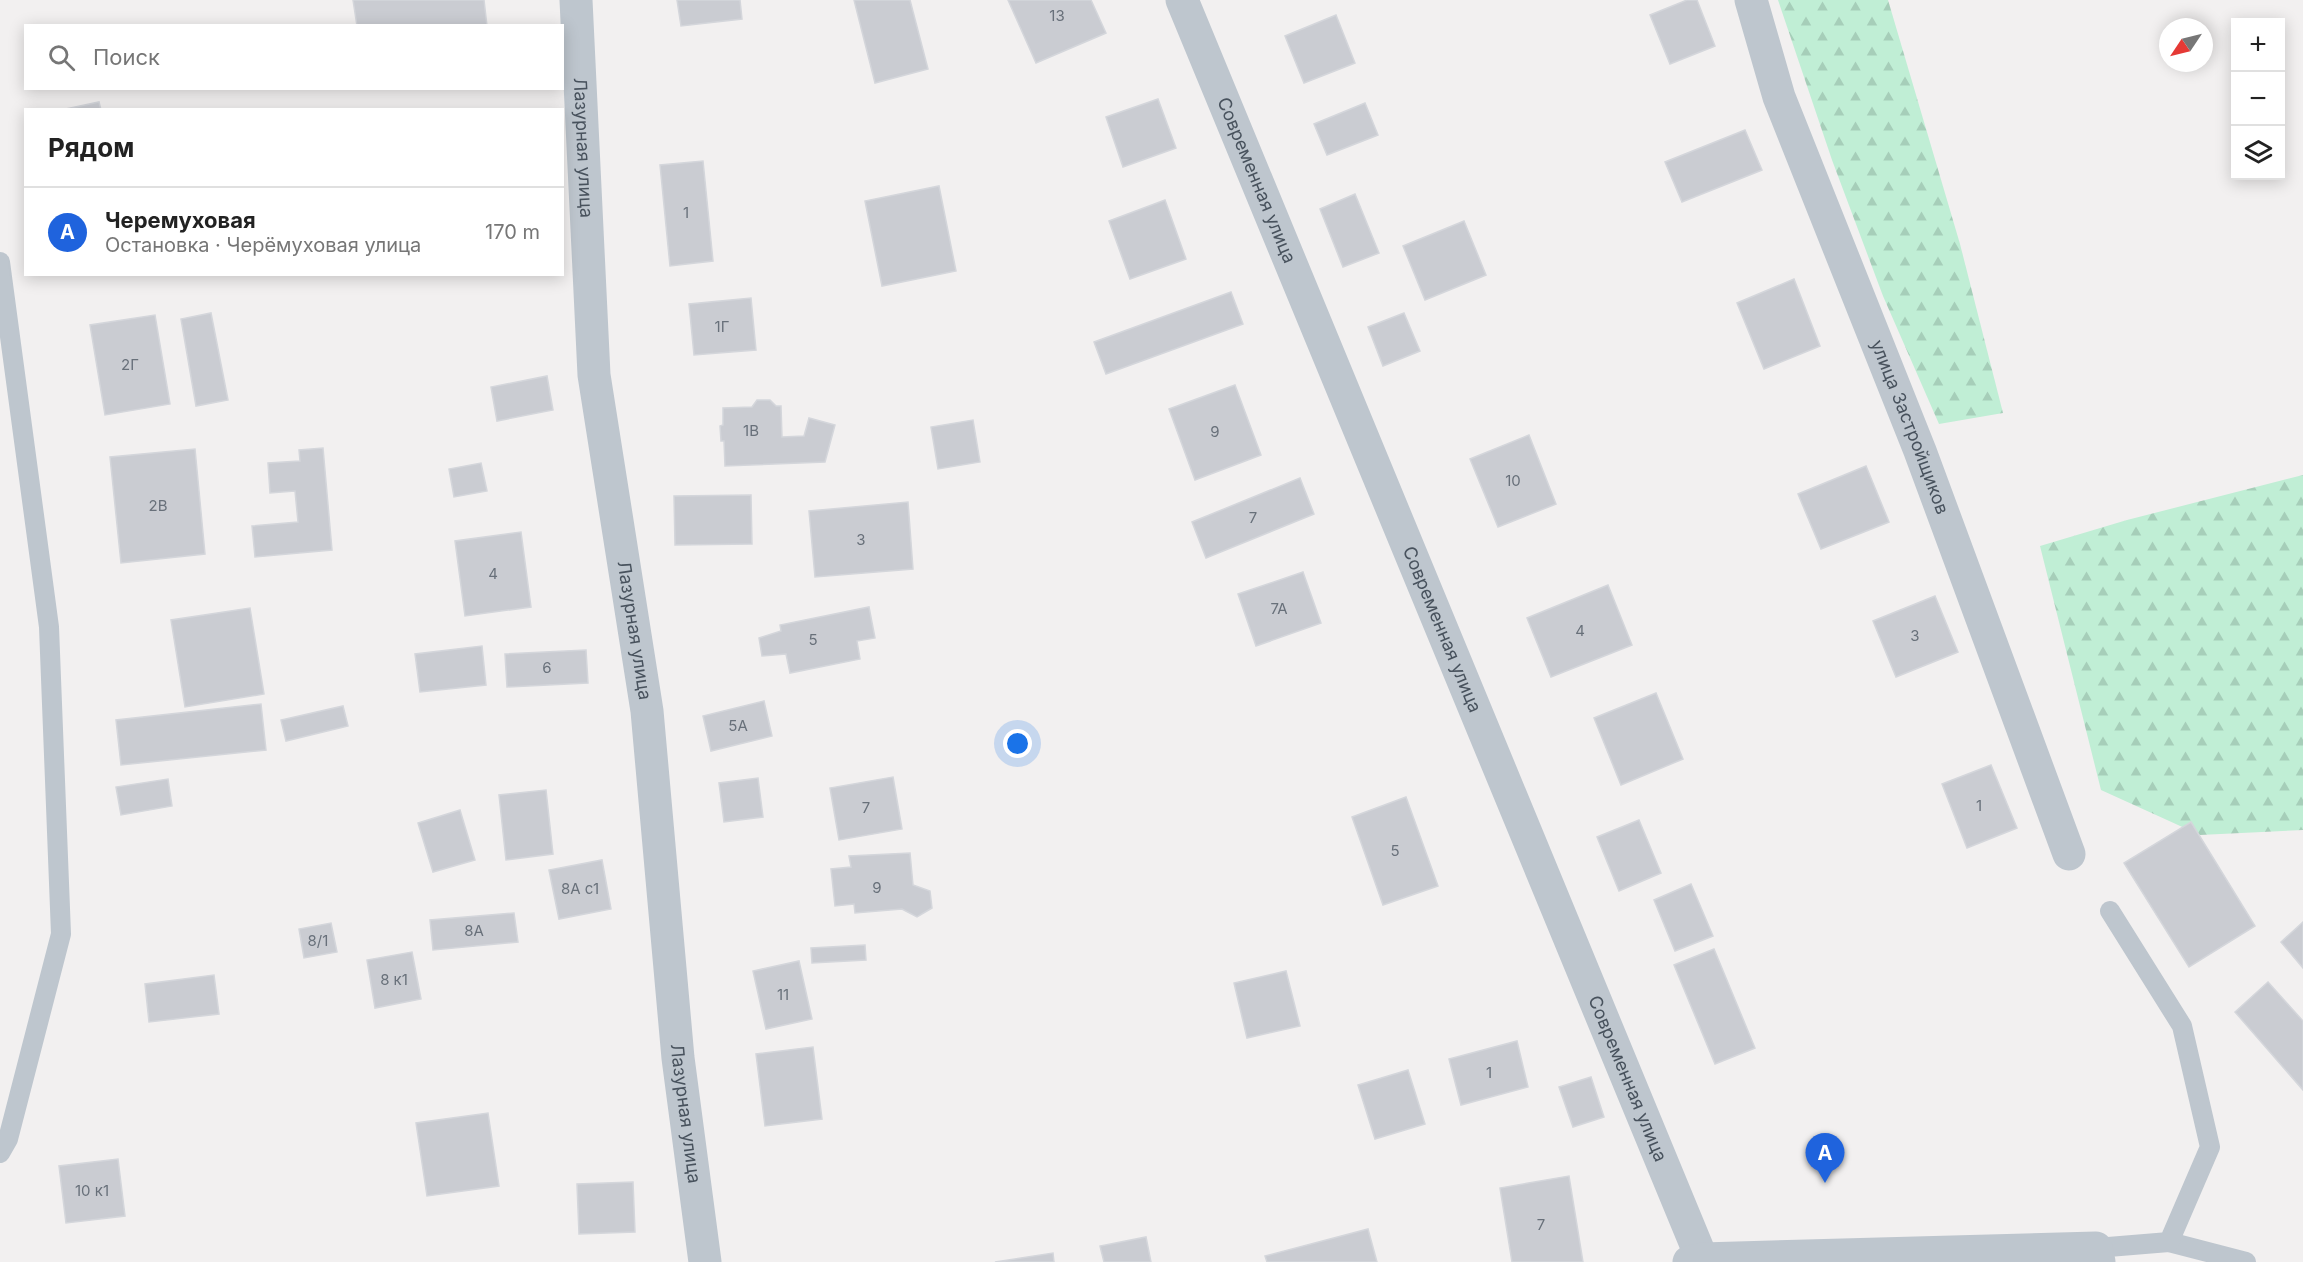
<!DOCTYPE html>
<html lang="ru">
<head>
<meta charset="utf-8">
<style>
  :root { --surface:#fff; --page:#f2f2f2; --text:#222; --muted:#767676; --line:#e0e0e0; --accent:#1f63dd }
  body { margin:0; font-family:Inter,sans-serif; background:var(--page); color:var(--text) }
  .controls { position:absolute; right:18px; top:18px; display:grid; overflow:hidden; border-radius:0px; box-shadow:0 3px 15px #0003 }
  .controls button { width:54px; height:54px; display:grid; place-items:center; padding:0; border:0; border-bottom:2px solid var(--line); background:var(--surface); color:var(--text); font:30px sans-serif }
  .compass { position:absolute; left:2159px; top:18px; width:54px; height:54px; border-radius:50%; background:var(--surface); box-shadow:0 3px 15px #0003; rotate:235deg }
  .you { position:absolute; left:1018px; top:744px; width:21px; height:21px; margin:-15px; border:4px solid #fff; border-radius:50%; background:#1a73e8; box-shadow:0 0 0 9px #1a73e833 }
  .badge { display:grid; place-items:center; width:39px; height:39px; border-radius:50%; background:var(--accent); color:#fff; font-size:20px; font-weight:700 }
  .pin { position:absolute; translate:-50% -50px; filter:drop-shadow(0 2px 3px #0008) }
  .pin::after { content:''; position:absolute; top:32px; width:21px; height:18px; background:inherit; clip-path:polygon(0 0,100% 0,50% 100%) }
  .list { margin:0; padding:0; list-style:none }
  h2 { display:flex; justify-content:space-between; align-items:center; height:78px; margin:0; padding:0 24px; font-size:26px }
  h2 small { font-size:20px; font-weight:400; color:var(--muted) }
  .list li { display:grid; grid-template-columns:39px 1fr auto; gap:18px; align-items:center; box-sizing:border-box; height:90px; padding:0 24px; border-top:2px solid var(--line) }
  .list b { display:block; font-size:22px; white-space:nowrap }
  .list p { margin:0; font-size:20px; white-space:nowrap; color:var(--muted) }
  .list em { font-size:20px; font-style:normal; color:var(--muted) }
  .icon { flex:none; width:33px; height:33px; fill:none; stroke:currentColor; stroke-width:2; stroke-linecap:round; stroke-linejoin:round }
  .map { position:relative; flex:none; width:2303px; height:1262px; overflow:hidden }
  .search { position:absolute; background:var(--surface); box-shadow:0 3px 15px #0003; left:24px; top:24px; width:540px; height:66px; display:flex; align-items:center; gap:15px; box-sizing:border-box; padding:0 21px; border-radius:0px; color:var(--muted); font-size:22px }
  .panel { position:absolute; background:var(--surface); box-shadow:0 3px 15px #0003; left:24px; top:108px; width:540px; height:168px; border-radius:0px }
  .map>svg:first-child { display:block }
  .forest { fill:url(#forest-firs) }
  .building { fill:#caccd2; stroke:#d4d6db; stroke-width:1.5 }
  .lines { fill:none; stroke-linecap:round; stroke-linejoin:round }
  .service { stroke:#bec6ce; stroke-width:20 }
  .minor { stroke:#bec6ce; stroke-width:33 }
  .labels { text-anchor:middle; stroke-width:5; stroke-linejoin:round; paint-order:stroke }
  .number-label { font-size:15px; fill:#68707a }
  .street-label { font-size:18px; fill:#48525d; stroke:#fff }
</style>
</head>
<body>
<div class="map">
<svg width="2303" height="1262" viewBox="0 0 2303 1262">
  <defs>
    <pattern id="forest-firs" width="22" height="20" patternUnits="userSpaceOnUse" patternTransform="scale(1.5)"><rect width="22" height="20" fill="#c0eed5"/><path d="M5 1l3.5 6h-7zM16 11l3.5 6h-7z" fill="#a6ceb9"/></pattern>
  </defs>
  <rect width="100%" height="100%" fill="#f2f0f0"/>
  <g class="forest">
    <polygon points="1778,0 1888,0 1960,244 2003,413 1939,424 1883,296 1832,160"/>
    <polygon points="2303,475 2303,830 2200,835 2101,790 2040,546 2127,520"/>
  </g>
  <g class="building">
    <polygon points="353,0 484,0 487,26 357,26"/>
    <polygon points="677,0 740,0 742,19 681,26"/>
    <polygon points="854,0 910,0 928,69 875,83"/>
    <polygon points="1008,0 1091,0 1106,33 1036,63"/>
    <polygon points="1687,0 1697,0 1715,46 1670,64 1650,15"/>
    <polygon points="1336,15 1355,63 1304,83 1285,36"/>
    <polygon points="1158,99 1176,148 1123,167 1106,117"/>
    <polygon points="99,102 101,110 61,110"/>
    <polygon points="1365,103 1378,135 1327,155 1314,124"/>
    <polygon points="1745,130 1762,170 1682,202 1665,162"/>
    <polygon points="703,161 713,261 670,266 660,165"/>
    <polygon points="939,186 956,271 882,286 865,201"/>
    <polygon points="1355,194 1379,253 1343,267 1320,209"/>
    <polygon points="1165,200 1186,259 1130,279 1109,221"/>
    <polygon points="1464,221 1486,275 1425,300 1403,246"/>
    <polygon points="1794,279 1820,346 1764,369 1737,303"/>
    <polygon points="1231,292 1243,324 1106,374 1094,342"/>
    <polygon points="751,298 756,350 694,355 689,304"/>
    <polygon points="211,313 228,400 196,406 181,319"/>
    <polygon points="1404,313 1420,351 1383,366 1368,327"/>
    <polygon points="155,315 170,404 105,415 90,325"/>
    <polygon points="547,376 553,410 497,421 491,387"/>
    <polygon points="1235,385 1261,455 1195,480 1169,409"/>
    <polygon points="757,400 770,400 776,406 781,406 782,437 804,436 809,418 835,425 825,462 725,466 724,441 721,441 720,426 723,425 723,408 752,407"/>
    <polygon points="973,420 980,462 938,469 931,427"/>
    <polygon points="1529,435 1556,504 1498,527 1470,459"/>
    <polygon points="323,448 332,550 255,557 252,526 298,522 295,491 270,493 268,463 300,461 299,450"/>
    <polygon points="195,449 205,554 121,563 110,457"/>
    <polygon points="481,463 487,491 454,497 449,469"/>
    <polygon points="1866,466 1889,522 1821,549 1798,494"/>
    <polygon points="1300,478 1314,514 1206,558 1192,522"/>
    <polygon points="751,495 752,544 675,545 674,496"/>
    <polygon points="908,502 913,569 815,577 809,511"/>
    <polygon points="521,532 531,607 465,616 455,541"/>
    <polygon points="1303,572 1321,623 1256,646 1238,594"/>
    <polygon points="1608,585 1632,645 1551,677 1527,618"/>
    <polygon points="1935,596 1958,652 1896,677 1873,621"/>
    <polygon points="869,607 875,638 857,641 860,659 790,673 786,654 762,656 759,638 781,631 780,625"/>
    <polygon points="250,608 264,694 185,707 171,620"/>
    <polygon points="482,646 486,685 420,692 415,654"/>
    <polygon points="586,650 588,683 507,687 505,654"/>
    <polygon points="1656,693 1683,759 1621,785 1594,718"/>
    <polygon points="764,701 772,736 711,751 703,716"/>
    <polygon points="261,704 266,750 121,765 116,720"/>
    <polygon points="343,706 348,726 286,741 281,720"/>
    <polygon points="1991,765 2017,828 1967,848 1942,784"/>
    <polygon points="893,777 902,829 839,840 830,788"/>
    <polygon points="758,778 763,817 724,822 719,783"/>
    <polygon points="168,779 172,806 121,815 116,787"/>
    <polygon points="546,790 553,854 506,860 499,795"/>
    <polygon points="1406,797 1438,886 1383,905 1352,817"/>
    <polygon points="460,810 475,860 433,872 418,823"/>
    <polygon points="1639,820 1661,873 1619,891 1597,837"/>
    <polygon points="2191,822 2255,926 2189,967 2124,863"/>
    <polygon points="910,853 913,885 930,891 932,908 917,917 902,909 855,913 854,904 835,906 831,869 851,867 849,856"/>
    <polygon points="602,860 611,909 559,919 549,870"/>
    <polygon points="1691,884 1713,936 1675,951 1654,900"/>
    <polygon points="514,913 518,942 433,950 430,920"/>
    <polygon points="2303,922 2303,968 2281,942"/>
    <polygon points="331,923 337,952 304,958 299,929"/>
    <polygon points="865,945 866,960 812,963 811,948"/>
    <polygon points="1714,949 1755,1048 1715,1064 1674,965"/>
    <polygon points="412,952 421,999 375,1008 367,960"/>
    <polygon points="799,961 812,1019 766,1029 753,971"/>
    <polygon points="1286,971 1300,1026 1247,1038 1234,983"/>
    <polygon points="214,975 219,1014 149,1022 145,984"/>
    <polygon points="2268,982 2303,1021 2303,1090 2235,1012"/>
    <polygon points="1517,1041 1528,1087 1461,1105 1449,1059"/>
    <polygon points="813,1047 822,1119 765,1126 756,1054"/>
    <polygon points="1408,1070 1425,1124 1375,1139 1358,1085"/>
    <polygon points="1591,1077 1604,1117 1573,1127 1559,1087"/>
    <polygon points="488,1113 499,1186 427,1196 416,1123"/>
    <polygon points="118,1159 125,1216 66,1223 59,1166"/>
    <polygon points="1569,1176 1583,1262 1512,1262 1500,1188"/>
    <polygon points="633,1182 635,1232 579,1234 577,1184"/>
    <polygon points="1368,1229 1377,1262 1267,1262 1265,1256"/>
    <polygon points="1146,1237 1151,1262 1104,1262 1100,1246"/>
    <polygon points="1053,1253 1054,1262 995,1262"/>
  </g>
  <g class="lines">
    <g class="service">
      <polyline points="0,262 49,627 61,934 8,1139 0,1153"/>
      <polyline points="2169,1242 2246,1262"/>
      <polyline points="2096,1248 2169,1242 2210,1147 2182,1026 2110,911"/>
    </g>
    <g class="minor">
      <path id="s1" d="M576,0L594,375L647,711L678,1058L705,1262"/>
      <path id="s2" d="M1182,0L1702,1259"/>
      <path id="s3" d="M1751,0L1779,97L1920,451L2069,854"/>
      <polyline points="1689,1262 1702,1259 2096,1248 2099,1262"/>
    </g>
  </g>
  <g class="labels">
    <g class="number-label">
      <text x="1057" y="21">13</text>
      <text x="686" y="218">1</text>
      <text x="722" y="332">1Г</text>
      <text x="130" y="370">2Г</text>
      <text x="751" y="436">1В</text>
      <text x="1215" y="437">9</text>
      <text x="1513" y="486">10</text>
      <text x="158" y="511">2В</text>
      <text x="1253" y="523">7</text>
      <text x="861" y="545">3</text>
      <text x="493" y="579">4</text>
      <text x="1279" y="614">7А</text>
      <text x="1580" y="636">4</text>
      <text x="1915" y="641">3</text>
      <text x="813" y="645">5</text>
      <text x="547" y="673">6</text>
      <text x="738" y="731">5А</text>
      <text x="1979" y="811">1</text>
      <text x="866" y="813">7</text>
      <text x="1395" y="856">5</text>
      <text x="877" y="893">9</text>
      <text x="580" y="894">8А с1</text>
      <text x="474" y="936">8А</text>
      <text x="318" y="946">8/1</text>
      <text x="394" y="985">8 к1</text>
      <text x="783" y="1000">11</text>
      <text x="1489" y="1078">1</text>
      <text x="92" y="1196">10 к1</text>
      <text x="1541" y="1230">7</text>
    </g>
    <g class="street-label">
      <text dy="6" stroke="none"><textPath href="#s1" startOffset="148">Лазурная улица</textPath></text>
      <text dy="6" stroke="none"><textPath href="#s2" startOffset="195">Современная улица</textPath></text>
      <text dy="6" stroke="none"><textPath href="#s3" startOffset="456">улица Застройщиков</textPath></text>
      <text dy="6" stroke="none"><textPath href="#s2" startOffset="681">Современная улица</textPath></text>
      <text dy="6" stroke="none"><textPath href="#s1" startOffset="634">Лазурная улица</textPath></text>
      <text dy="6" stroke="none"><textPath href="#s2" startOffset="1167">Современная улица</textPath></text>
      <text dy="6" stroke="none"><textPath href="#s1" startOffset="1120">Лазурная улица</textPath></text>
    </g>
  </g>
</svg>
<div class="controls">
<button>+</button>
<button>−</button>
<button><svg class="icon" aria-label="layers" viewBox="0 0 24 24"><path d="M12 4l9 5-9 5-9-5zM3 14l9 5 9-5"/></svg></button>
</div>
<svg class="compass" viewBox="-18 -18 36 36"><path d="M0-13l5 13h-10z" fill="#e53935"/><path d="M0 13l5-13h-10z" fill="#767676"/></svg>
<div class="you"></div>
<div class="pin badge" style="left:1825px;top:1183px">A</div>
<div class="search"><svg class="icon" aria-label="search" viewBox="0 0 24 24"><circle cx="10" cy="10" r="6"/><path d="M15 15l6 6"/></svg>Поиск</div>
<section class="panel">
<h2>Рядом<small></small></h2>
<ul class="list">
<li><span class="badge">A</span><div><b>Черемуховая</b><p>Остановка · Черёмуховая улица</p></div><em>170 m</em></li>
</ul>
</section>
</div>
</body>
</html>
